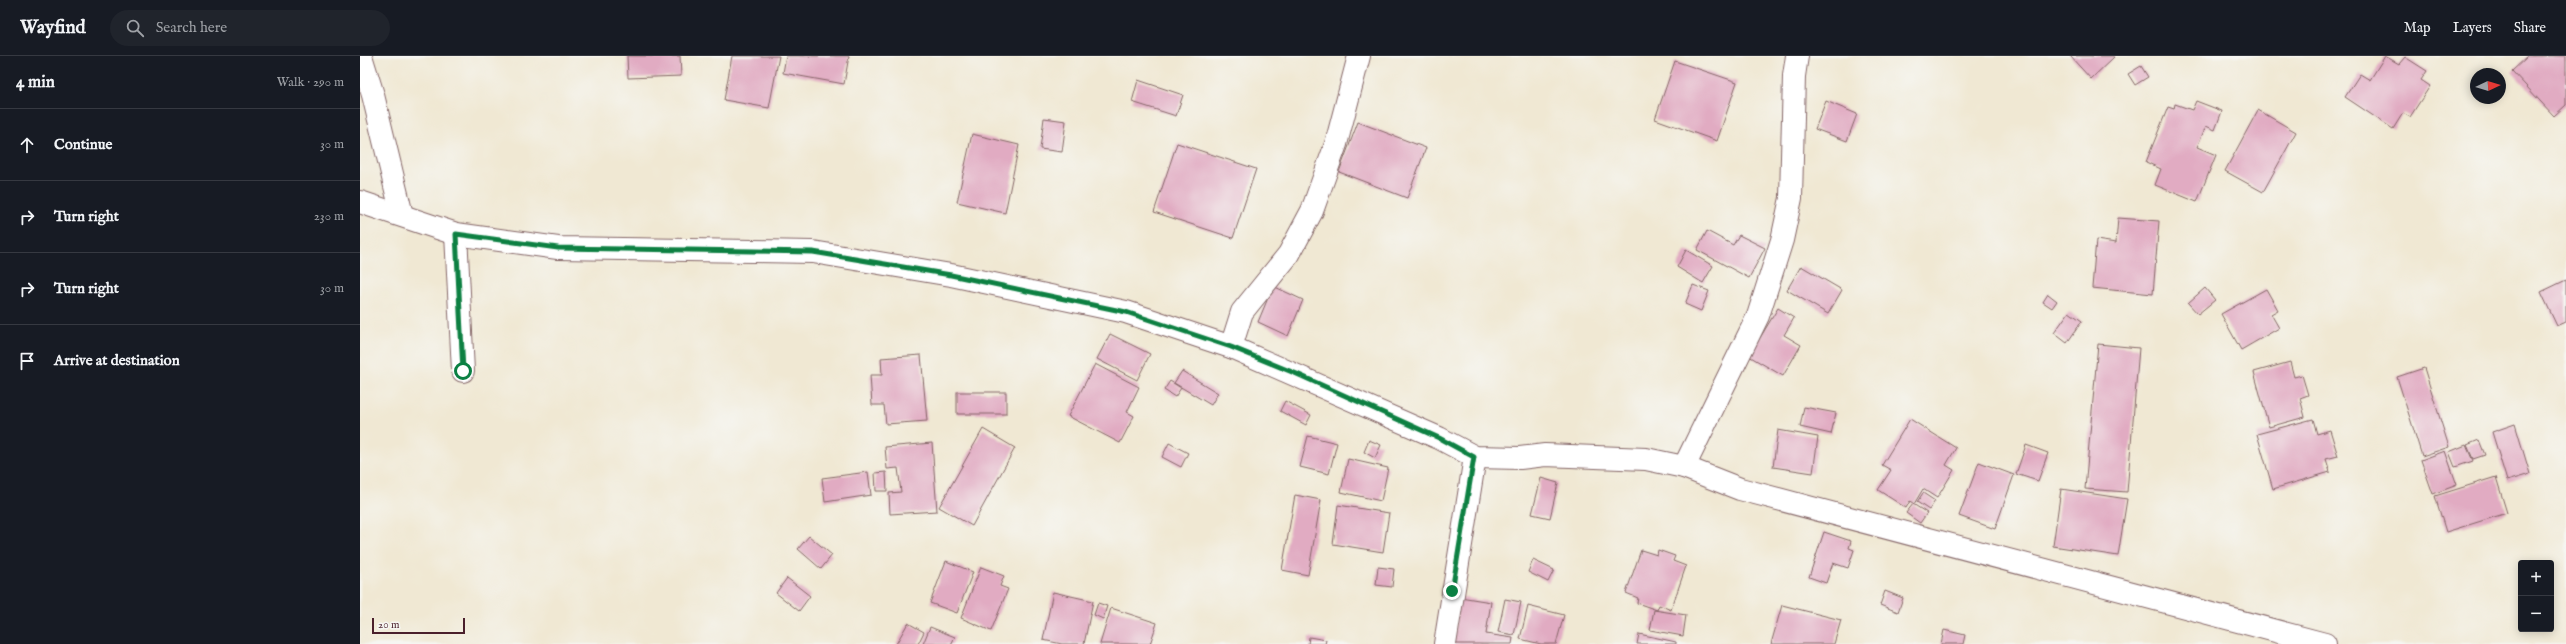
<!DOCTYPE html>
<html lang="en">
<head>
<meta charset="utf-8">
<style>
  :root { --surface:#171b24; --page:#20242c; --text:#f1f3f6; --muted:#9ea1a6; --line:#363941 }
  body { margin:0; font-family:"IM FELL English",serif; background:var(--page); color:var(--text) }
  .controls { position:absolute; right:12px; bottom:12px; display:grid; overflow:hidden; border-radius:4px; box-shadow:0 2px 10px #0003 }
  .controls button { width:36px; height:36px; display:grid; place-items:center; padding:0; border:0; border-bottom:1px solid var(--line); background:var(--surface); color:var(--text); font:20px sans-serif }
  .compass { position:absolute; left:2110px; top:12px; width:36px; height:36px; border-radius:50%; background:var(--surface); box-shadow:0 2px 10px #0003; rotate:86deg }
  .scale { position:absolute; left:12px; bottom:10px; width:93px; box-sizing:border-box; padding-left:4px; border:2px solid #4a1f2b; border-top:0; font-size:11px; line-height:14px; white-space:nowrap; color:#4a1f2b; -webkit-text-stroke:3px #f6f6f2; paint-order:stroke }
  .stop { position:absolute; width:12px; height:12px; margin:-9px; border:3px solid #0b8043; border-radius:50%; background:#fff }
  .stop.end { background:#0b8043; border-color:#fff; box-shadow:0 1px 4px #0008 }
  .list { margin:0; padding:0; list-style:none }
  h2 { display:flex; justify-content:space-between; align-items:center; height:52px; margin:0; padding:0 16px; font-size:17px }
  h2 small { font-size:13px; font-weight:400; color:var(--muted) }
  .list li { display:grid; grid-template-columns:26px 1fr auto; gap:12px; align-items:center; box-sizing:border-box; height:72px; padding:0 16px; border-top:1px solid var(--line) }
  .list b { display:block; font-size:15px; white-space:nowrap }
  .list em { font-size:13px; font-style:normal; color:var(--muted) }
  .icon { flex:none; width:22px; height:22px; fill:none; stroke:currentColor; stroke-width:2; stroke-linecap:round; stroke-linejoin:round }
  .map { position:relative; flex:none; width:2206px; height:588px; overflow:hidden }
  header { display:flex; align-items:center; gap:24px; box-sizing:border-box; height:56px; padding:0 20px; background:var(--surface); border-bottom:1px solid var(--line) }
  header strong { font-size:19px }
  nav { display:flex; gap:22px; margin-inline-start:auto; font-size:14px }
  .search { width:280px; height:36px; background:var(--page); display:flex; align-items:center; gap:10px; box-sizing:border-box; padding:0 14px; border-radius:22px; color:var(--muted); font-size:15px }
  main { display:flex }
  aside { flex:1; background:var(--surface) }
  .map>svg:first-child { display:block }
  .building { fill:#e1abc2 }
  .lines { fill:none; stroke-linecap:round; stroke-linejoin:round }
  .minor-casing { stroke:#846566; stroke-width:24 }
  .minor { stroke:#fff; stroke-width:22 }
  .route { stroke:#0b8043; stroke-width:5 }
</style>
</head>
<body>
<header>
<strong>Wayfind</strong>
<div class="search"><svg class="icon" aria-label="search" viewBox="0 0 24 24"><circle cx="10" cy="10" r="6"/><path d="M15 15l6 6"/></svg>Search here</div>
<nav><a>Map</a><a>Layers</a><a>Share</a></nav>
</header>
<main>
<aside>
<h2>4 min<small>Walk · 290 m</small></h2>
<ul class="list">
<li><svg class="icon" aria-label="ahead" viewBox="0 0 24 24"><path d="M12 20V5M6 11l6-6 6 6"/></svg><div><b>Continue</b></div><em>30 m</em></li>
<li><svg class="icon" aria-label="right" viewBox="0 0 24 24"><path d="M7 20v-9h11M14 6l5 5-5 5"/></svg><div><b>Turn right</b></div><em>230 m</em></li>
<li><svg class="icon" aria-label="right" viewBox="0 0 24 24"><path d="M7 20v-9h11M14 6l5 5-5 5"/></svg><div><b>Turn right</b></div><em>30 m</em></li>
<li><svg class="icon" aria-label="arrive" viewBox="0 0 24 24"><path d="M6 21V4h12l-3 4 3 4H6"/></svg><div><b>Arrive at destination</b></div></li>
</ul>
</aside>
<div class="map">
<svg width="2206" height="588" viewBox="0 0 2206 588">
  <rect width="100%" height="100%" fill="#f6f6f2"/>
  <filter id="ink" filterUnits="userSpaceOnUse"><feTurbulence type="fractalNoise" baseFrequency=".025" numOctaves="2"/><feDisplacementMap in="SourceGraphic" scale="8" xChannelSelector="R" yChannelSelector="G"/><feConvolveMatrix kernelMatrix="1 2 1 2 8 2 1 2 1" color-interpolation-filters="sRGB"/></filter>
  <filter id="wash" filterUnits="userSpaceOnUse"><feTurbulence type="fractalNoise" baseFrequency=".012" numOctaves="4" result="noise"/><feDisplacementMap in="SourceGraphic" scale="16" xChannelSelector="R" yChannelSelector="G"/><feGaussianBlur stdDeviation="0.9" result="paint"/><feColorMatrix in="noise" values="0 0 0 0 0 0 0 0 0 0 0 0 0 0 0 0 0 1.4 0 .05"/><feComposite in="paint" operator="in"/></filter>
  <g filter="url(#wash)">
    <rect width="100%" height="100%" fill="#f0e8d3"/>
    <g id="blocks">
      <g class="building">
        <polygon points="267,0 320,0 321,20 268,22"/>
        <polygon points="372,0 419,0 409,52 364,44"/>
        <polygon points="426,0 489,0 484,28 423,17"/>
        <polygon points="1710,0 1755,0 1731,23"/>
        <polygon points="2025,0 2039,8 2045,1 2067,15 2061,24 2070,30 2050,61 2043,57 2033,73 1985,41 2000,18 2010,24"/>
        <polygon points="2168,0 2206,0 2206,49 2194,60 2152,15"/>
        <polygon points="1315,5 1377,26 1357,85 1295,63"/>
        <polygon points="1781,10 1788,21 1775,29 1768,18"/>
        <polygon points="778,24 823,39 816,60 772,46"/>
        <polygon points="1466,45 1497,58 1487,85 1455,73"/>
        <polygon points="1836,45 1862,55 1855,74 1846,70 1837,91 1856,99 1837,146 1795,129 1801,113 1786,106 1808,51 1814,53 1815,48 1832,54"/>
        <polygon points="1898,54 1936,76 1903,136 1865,115"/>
        <polygon points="684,62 706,65 702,96 680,93"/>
        <polygon points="998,66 1066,92 1047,142 979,116"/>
        <polygon points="612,78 659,89 645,157 597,146"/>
        <polygon points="817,87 896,113 873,182 794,156"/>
        <polygon points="1758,162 1799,165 1793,238 1732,232 1736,184 1756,187"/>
        <polygon points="1347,175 1373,189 1379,179 1405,192 1389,222 1337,194"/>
        <polygon points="1326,194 1353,210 1343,227 1317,211"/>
        <polygon points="1441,210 1482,234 1468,258 1427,234"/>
        <polygon points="2206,224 2206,266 2197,270 2181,236"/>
        <polygon points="1333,229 1349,235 1341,255 1325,248"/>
        <polygon points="913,230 943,244 928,280 898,266"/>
        <polygon points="1845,232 1855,244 1838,258 1828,247"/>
        <polygon points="1906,233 1918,254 1911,258 1919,272 1881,294 1861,258"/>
        <polygon points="1688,238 1697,245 1692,252 1683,246"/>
        <polygon points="1418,252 1434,262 1424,279 1441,289 1423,320 1389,300"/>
        <polygon points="1709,256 1722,265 1707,287 1694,277"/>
        <polygon points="750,278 790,298 777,324 737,303"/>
        <polygon points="1738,288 1779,292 1767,436 1725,433"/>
        <polygon points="561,299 567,365 526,368 524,349 512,349 510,319 522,319 521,302"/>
        <polygon points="1930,306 1934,321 1942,319 1948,339 1940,342 1945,361 1909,371 1894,316"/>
        <polygon points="735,308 779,331 767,356 774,360 760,387 708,360"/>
        <polygon points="2064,312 2089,391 2062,400 2037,321"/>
        <polygon points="822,315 858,337 851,349 814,327"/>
        <polygon points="810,325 821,332 815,341 804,334"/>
        <rect x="597" y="336" width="49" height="22"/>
        <polygon points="925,345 951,359 946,369 920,355"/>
        <polygon points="1444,351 1476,357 1471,378 1440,371"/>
        <polygon points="1550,363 1596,392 1586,409 1594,414 1577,442 1563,433 1554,448 1550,445 1546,452 1518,434 1531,414 1522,409"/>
        <polygon points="1953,363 1957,378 1970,374 1978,400 1966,403 1970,416 1913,433 1897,378"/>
        <polygon points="2155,368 2170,418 2147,425 2132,376"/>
        <polygon points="623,373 655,392 612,470 579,451"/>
        <polygon points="1418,374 1458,381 1453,417 1413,411"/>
        <polygon points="948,380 977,387 969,418 940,411"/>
        <polygon points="1009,384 1021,389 1015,402 1004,396"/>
        <polygon points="2119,384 2125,399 2113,403 2107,389"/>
        <polygon points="572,387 577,455 530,458 529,437 541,436 538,412 527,413 525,391"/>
        <polygon points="809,387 828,397 821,411 802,401"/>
        <polygon points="1666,389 1688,397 1678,425 1656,418"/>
        <polygon points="2106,389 2113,405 2095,411 2089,396"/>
        <polygon points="2085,395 2097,429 2073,438 2061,404"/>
        <polygon points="988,403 1028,412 1021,445 981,436"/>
        <polygon points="1619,406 1654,419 1635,473 1599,460"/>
        <polygon points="508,416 511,439 465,446 462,422"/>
        <polygon points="526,416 527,435 516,435 515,417"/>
        <polygon points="2136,421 2147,457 2086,476 2075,440"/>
        <polygon points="1181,422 1198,427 1190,462 1172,458"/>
        <polygon points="1701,433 1767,443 1758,500 1693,490"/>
        <polygon points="1563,437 1575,445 1569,454 1557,446"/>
        <polygon points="935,439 961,444 948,519 922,514"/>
        <polygon points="1553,448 1567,457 1560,467 1546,457"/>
        <polygon points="978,449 1029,457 1023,496 973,488"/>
        <polygon points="1464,476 1491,485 1489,492 1494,494 1488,512 1473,507 1466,527 1449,521"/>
        <polygon points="449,480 472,499 461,513 438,493"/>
        <polygon points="1281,494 1297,499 1298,494 1315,500 1313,505 1326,510 1311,554 1299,549 1297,554 1277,547 1278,542 1266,537"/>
        <polygon points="1173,504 1194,514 1188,526 1168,516"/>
        <polygon points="586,505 613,516 597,557 570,547"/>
        <polygon points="621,511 644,520 640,530 648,533 631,575 601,562"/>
        <polygon points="1018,511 1034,513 1032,531 1016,529"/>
        <polygon points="427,522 450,540 439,555 416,537"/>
        <polygon points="1525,535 1543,542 1538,556 1520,549"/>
        <polygon points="693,536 733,545 724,588 702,588 683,584"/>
        <polygon points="1100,541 1131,546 1126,578 1153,582 1152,588 1093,588"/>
        <polygon points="1145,543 1161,546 1154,579 1138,576"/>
        <polygon points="738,547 747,550 743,563 734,559"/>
        <polygon points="1422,549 1481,564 1474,588 1411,588"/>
        <polygon points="1168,550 1204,559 1196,588 1181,588 1160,583"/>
        <polygon points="751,552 797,567 790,588 740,588"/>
        <polygon points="1294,554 1326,559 1323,580 1290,574"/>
        <polygon points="548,567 564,576 558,588 536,588"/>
        <polygon points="570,571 595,581 592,588 563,588"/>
        <polygon points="1584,574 1605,579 1603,588 1581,588"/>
        <polygon points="1279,578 1316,586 1316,588 1277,588"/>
        <polygon points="949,581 966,584 965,588 948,588"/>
      </g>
    </g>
  </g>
  <g filter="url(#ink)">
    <use href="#blocks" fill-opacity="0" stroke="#846566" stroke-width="1"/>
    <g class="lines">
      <defs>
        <g id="minor">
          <polyline points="1,0 13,39 42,159"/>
          <polyline points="0,146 96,178 198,192 453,196 591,219 766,256 871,291 1079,382 1115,401 1160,402 1185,399 1286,403 1324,411 1380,433 1965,588"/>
          <polyline points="96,178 103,315"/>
          <polyline points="871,291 882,256 929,198 952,155 976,88 999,0"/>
          <polyline points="1324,411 1398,260 1422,184 1431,142 1434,20 1437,0"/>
          <polyline points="1085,588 1115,401"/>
        </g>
      </defs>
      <use href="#minor" class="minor-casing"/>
      <use href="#minor" class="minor"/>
    </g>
  </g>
  <g class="lines" filter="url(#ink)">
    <polyline class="route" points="103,315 96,178 198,192 453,196 591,219 766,256 871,291 937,318 1079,382 1114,401 1092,535"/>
  </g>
</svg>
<div class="controls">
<button>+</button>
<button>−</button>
</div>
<svg class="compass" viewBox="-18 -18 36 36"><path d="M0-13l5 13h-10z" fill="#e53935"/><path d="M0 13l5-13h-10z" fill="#9ea1a6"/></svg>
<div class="scale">20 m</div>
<div class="stop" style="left:103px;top:315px"></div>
<div class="stop end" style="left:1092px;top:535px"></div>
</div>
</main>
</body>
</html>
